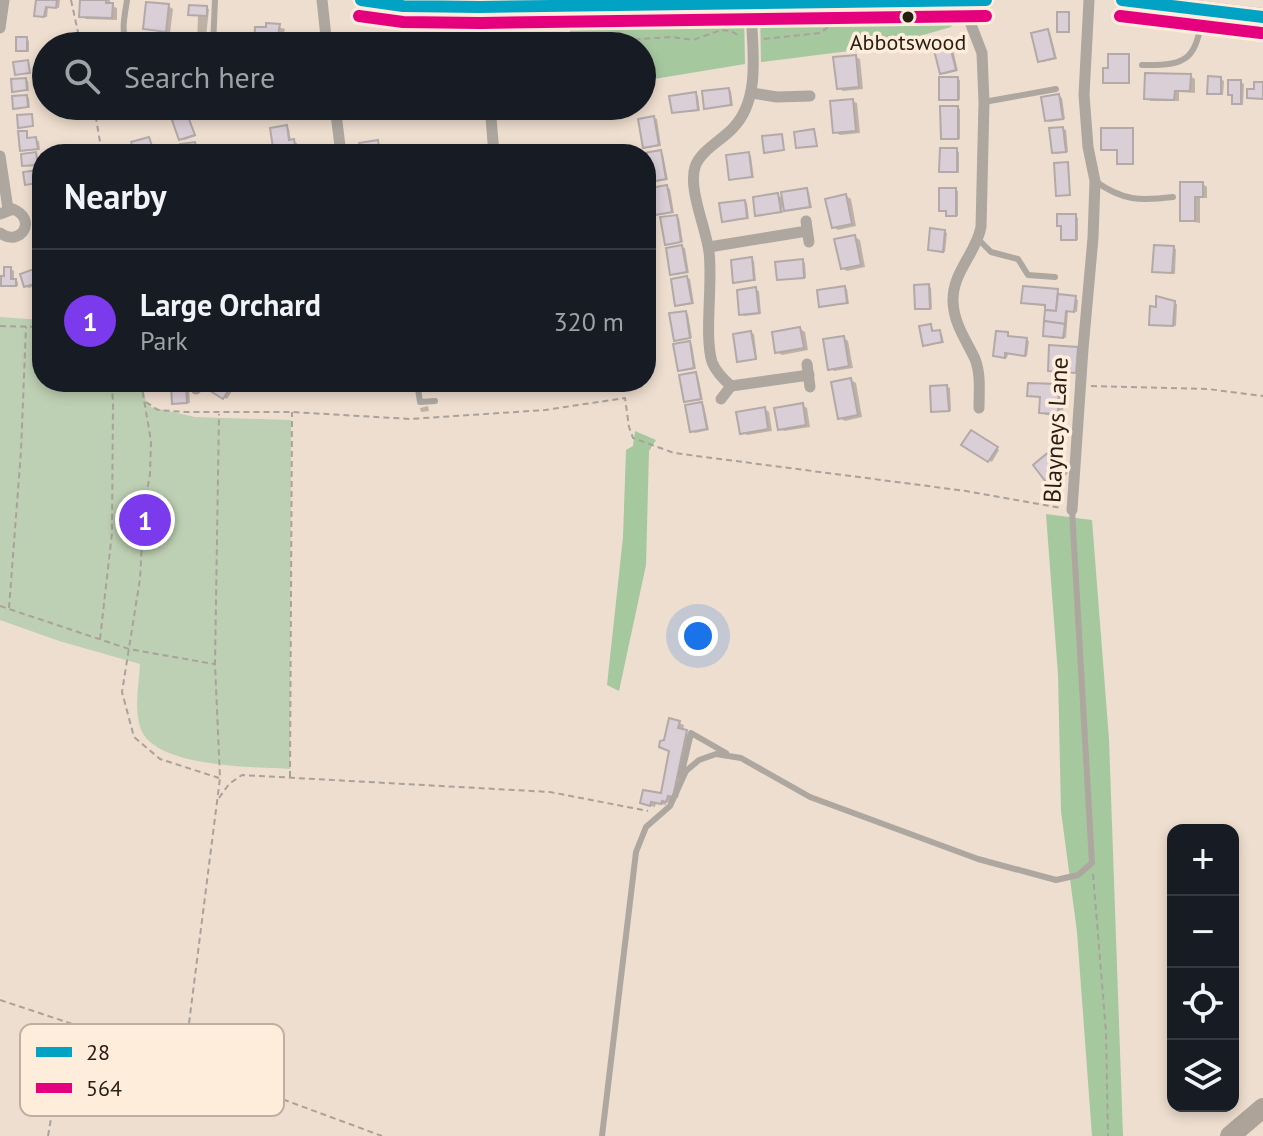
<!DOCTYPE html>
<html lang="en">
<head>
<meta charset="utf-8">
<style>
  :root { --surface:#171b24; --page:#242831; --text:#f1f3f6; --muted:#9ea1a6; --line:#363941; --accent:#7c3aed }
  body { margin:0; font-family:"PT Sans",sans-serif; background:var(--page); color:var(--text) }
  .controls { position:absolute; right:24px; bottom:24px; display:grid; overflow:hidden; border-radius:16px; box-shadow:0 4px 12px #0003 }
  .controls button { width:72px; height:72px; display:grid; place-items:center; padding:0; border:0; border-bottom:2px solid var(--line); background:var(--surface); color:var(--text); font:40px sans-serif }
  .you { position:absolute; left:698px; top:636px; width:28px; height:28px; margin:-20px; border:6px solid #fff; border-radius:50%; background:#1a73e8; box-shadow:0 0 0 12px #1a73e833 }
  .badge { display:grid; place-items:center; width:52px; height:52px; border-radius:50%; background:var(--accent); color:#fff; font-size:26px; font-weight:700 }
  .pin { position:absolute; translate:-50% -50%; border:4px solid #fff; box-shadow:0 2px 8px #0006 }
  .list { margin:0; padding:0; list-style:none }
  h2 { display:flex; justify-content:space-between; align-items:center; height:104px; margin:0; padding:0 32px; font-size:34px }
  h2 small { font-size:26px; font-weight:400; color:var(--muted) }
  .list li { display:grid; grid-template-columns:52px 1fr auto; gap:24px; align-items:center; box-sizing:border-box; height:144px; padding:0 32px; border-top:2px solid var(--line) }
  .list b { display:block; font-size:30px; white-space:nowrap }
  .list p { margin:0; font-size:26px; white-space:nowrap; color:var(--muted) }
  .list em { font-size:26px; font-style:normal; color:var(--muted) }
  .icon { flex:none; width:44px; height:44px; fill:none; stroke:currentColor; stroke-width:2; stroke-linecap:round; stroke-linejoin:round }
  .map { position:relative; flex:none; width:1263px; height:1136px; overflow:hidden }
  .search { position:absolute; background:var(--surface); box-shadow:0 4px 12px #0003; left:32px; top:32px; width:624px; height:88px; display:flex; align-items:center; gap:20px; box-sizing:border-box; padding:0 28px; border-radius:44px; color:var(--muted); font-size:30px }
  .panel { position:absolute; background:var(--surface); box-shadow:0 4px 12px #0003; left:32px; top:144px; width:624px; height:248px; border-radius:32px }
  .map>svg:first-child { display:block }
  .green { fill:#bed0b3 }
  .forest { fill:#a6c89f }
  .shadow { fill:#0003 }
  .building { fill:#dbcfd7; stroke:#b2a9a8; stroke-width:2 }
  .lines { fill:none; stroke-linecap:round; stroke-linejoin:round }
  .path { stroke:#a8a29b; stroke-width:2; stroke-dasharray:6 4; stroke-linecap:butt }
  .lane { stroke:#ada79f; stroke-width:6 }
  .street { stroke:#ada79f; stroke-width:11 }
  .primary { stroke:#b2a89d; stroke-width:18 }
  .highway { stroke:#ada398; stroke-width:20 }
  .bus-1-casing { stroke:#ffeddc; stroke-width:18 }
  .bus-2-casing { stroke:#ffeddc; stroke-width:18 }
  .bus-1 { stroke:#02a2c5; stroke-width:12 }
  .bus-2 { stroke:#e5007d; stroke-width:12 }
  .bus-dot { fill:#271d13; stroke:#ffeddc; stroke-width:3 }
  .labels { text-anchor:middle; stroke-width:7; stroke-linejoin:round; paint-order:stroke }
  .bus-label { font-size:22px; fill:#271d13; stroke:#ffeddc }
  .street-label { font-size:24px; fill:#271d13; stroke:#ffeddc }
  .key { fill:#ffeddc; stroke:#beafa0; stroke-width:2 }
  .key-label { font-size:22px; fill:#271d13 }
</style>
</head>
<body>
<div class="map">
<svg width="1263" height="1136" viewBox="0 0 1263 1136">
  <rect width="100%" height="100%" fill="#eedecf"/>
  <path class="green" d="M0,317L42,320V382H142L146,402L151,407L195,417L291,420L290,769C256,767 152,768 140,727C134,706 139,685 140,664L59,641L0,620Z"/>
  <g class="forest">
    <polygon points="938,9 949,11 954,20 951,27 881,47 761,62 760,12"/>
    <polygon points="744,12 745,64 642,81 642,46 567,46 572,22 581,17"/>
    <polygon points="635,431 656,440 649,451 646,565 619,691 607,685 623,537 626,450 633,446"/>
    <polygon points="1046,514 1092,520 1109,739 1123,1136 1092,1136 1077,932 1061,811 1058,675"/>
  </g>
  <g class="shadow">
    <polygon points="38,0 60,0 59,8 48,7 47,17 39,17"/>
    <polygon points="82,0 110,0 110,5 117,8 117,20 86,19 81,16"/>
    <polygon points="168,6 173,9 170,33 145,28"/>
    <polygon points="207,8 209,9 205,46 197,46 198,16 190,14"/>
    <polygon points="268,25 285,29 280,46 256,46"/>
    <polygon points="1048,31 1050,32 1057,59 1043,62 1040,61"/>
    <polygon points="27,39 29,41 29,52 18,50"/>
    <polygon points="948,40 951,41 958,71 945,74 942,72"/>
    <polygon points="855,57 860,59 863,89 843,91 838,88"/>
    <polygon points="1190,76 1195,79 1195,93 1179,92 1179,101 1151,101 1146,98"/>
    <polygon points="957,79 960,80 960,100 941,99"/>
    <polygon points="1221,79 1224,81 1223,95 1209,92"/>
    <polygon points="26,80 28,81 29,91 14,91"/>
    <polygon points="1241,82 1244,84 1243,105 1237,104 1230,94"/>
    <polygon points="728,90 731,91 733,106 706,107"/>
    <polygon points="695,94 698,96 700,111 673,112"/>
    <polygon points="1059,96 1062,98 1065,119 1050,122 1047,120"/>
    <polygon points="26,97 29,98 30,108 15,108"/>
    <polygon points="852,101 857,103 860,133 840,135 835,132"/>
    <polygon points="100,106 123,106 123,109 104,113"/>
    <polygon points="173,106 191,106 192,113 177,115"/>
    <polygon points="289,106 309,106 309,109 292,111"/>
    <polygon points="535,106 553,106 553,113 538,113"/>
    <polygon points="957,108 960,109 960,139 946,139 943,138"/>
    <polygon points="187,116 196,136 184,140 181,139"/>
    <polygon points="654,118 657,119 661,146 647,148 644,146"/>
    <polygon points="286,127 289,129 291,142 297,143 298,152 276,154"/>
    <polygon points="1063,129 1066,130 1068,152 1056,154 1054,152"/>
    <polygon points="26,133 30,140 39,141 40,150 22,150"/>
    <polygon points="149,139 155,153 137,154 134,143"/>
    <polygon points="127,146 132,154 113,154 112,151"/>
    <polygon points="956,150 959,152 959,173 941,171"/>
    <polygon points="661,152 663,154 668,180 654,182 651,180"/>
    <polygon points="749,154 751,156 754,178 731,179"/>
    <polygon points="1182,184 1203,184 1207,187 1207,198 1200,198 1200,223 1182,220"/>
    <polygon points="667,187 670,189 674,213 660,215 657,214"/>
    <polygon points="42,190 42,202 40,202 37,200 36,191"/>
    <polygon points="806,190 809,192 812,208 789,211 782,207 783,213 757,215 778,196 785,199"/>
    <polygon points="956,190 958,191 958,216 950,216 948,211 941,210"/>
    <polygon points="846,196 851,199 856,226 838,230 833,227"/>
    <polygon points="744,202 747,203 749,219 724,221"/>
    <polygon points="1075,216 1078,218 1078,240 1066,240 1059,225"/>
    <polygon points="676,217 679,218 683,242 669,245 666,243"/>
    <polygon points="945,232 947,233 945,252 930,249"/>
    <polygon points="855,237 860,240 865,267 847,271 842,268"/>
    <polygon points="682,247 685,248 689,273 675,275 672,274"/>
    <polygon points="1173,248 1176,249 1175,274 1154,271"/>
    <polygon points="751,259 754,261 756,281 735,281"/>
    <polygon points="802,262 805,263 806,278 778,279"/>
    <polygon points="11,269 14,271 14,280 18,282 18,286 3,285"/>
    <polygon points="34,272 40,284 29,288 26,286"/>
    <polygon points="687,278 690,279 694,304 680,306 677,304"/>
    <polygon points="929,286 931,288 932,309 920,310 917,308"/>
    <polygon points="844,288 847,289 849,304 821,306"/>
    <polygon points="756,290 759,291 761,314 744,316 741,314"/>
    <polygon points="1057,291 1062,297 1078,300 1077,312 1068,311 1066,338 1047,336 1047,307 1023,302"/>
    <polygon points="1174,303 1177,304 1176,326 1152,324"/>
    <polygon points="685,313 688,314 692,338 678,341 675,339"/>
    <polygon points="931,326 935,333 942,334 944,343 924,345"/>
    <polygon points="800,329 805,332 808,350 782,355 777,352"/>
    <polygon points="751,333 754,334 757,359 742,362 739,360"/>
    <polygon points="1007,334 1010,338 1029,341 1027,356 1008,354 1007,358 998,357"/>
    <polygon points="844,338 848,341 853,368 834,371 830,368"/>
    <polygon points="689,343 692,345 696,369 682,371 679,370"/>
    <polygon points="696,374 698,376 703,400 688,402 686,401"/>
    <polygon points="851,380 856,383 862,417 845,421 840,418"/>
    <polygon points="218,382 237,383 227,399 210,388 215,387"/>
    <polygon points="186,386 189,388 190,403 174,403"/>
    <polygon points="1059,386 1064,389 1063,416 1046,415 1041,412 1042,398 1029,395"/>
    <polygon points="947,387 950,388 951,411 936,412 933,411"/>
    <polygon points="702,404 704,406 709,430 695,433 692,431"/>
    <polygon points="802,405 807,408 810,427 784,431 780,428"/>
    <polygon points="428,406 429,411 421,412 420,408"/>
    <polygon points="765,409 769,412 772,431 747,435 742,432"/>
    <polygon points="972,433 999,450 992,462 964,445"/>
    <polygon points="1053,455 1068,473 1053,486 1050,484"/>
    <polygon points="679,723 684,725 683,731 691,735 678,798 672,797 671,803 666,802 666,805 656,803 655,807 647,805 643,802 663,796 672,751 666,741"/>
  </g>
  <g class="building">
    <polygon points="36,0 57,0 56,8 46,7 44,17 34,16"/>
    <polygon points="80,0 106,0 106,3 113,3 112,18 79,17"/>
    <polygon points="146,2 169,4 166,32 143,29"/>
    <polygon points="189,5 207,6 207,16 188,15"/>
    <rect x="1057" y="12" width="12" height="20"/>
    <polygon points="266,23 280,24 276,46 254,46 255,27 266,27"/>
    <polygon points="1048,29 1055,58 1038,62 1031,33"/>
    <rect x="16" y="37" width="11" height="14"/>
    <polygon points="948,38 956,70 940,74 932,42"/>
    <polygon points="1108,54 1129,54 1129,83 1103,83 1103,68 1108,68"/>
    <polygon points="856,55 859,87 837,89 833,57"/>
    <polygon points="28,60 30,73 15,75 13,62"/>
    <polygon points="1145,73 1191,74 1190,91 1175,91 1174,100 1144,99"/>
    <polygon points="1208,76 1221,77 1221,94 1207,94"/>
    <rect x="939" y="77" width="19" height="23"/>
    <polygon points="26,78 27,90 12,92 11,79"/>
    <polygon points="1228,80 1241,80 1241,104 1232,104 1232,95 1228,95"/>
    <polygon points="1254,82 1263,82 1263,99 1247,98 1247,89 1254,89"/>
    <polygon points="729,88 731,105 704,109 702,91"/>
    <polygon points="696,92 698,110 672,113 669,96"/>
    <polygon points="1059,94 1063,119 1045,121 1041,97"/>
    <polygon points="27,95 28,107 13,109 12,96"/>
    <polygon points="853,99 856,131 833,133 830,101"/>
    <polygon points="940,106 958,106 958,139 941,139"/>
    <polygon points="32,114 33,126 18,128 17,115"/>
    <polygon points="187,114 195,135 179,140 172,120"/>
    <polygon points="654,116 659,145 643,148 638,119"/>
    <polygon points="287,125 289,140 294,139 296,151 289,154 274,154 270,128"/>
    <polygon points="1063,127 1066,152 1052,153 1049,128"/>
    <polygon points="1101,128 1133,128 1133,164 1117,164 1117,150 1101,150"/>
    <polygon points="814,129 817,146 796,148 794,132"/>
    <polygon points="18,131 27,131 27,138 36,137 38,149 20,151"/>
    <polygon points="782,134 784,150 764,153 762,136"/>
    <polygon points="149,137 154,152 135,154 131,142"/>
    <polygon points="378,140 380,154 360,154 359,143"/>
    <polygon points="195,142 197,154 182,154 180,144"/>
    <polygon points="563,145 563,154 542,154 541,146"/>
    <polygon points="940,148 957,148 957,172 939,172"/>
    <polygon points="661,150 666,179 649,182 644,153"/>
    <polygon points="36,152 38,165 22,166 21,154"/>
    <polygon points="749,152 752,177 729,180 726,155"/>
    <polygon points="1068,162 1070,195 1056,196 1054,163"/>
    <polygon points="38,170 40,183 25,185 23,172"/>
    <polygon points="1180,182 1203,182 1203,197 1195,197 1195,221 1180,221"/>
    <polygon points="667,185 672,212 655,215 650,188"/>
    <polygon points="807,188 810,207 784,211 781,192"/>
    <polygon points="939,188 956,188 956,216 946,216 946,211 939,211"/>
    <polygon points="778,193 781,212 755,216 753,197"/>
    <polygon points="846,194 852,224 832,228 825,199"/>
    <polygon points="745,200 747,218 722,222 719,203"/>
    <polygon points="1057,214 1076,214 1076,240 1061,240 1061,226 1057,226"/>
    <polygon points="677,215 681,242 665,245 660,217"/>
    <polygon points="930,228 945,230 943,252 928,250"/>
    <polygon points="855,235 861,265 841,269 834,239"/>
    <polygon points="682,245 687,272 670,275 666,248"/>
    <polygon points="1154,245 1174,246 1172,273 1152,272"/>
    <polygon points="752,257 754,280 733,283 731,260"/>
    <polygon points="803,259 804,278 777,280 775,262"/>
    <polygon points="4,267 11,267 11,279 16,279 16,286 1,286 1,276 4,276"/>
    <polygon points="34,269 38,283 24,287 20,274"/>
    <polygon points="687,276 692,303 675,306 671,279"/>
    <polygon points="929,284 930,309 915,309 914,285"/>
    <polygon points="845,286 847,303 819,307 817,290"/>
    <polygon points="1023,286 1058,289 1056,311 1045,310 1045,305 1021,303"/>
    <polygon points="756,287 759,313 739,315 737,290"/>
    <polygon points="1058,294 1076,296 1074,312 1066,311 1065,324 1044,321 1045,310 1056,311"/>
    <polygon points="1156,296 1175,301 1173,326 1149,325 1150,306 1156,307"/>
    <polygon points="686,311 690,338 674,341 669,313"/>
    <polygon points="1044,321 1065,324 1063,338 1043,336"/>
    <polygon points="931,324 932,331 940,330 942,342 923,346 919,326"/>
    <polygon points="800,327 804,348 775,353 772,332"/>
    <polygon points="751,331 756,359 737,362 733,334"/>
    <polygon points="996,331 1008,332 1008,336 1027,338 1025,356 1005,353 1005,358 993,356"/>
    <polygon points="844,336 849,366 828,370 823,339"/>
    <polygon points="690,341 694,368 678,371 673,344"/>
    <polygon points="1049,345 1078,347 1076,373 1048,371"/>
    <polygon points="696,372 701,399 684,402 679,375"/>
    <polygon points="851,378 858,415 838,419 831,382"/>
    <polygon points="211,382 214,385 216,382 234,382 223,399 207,389"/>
    <polygon points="1028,383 1059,384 1058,414 1039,413 1040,397 1027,396"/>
    <polygon points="186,384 187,403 172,404 171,385"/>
    <polygon points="947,385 949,411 931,412 930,386"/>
    <polygon points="702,402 707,429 690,432 685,405"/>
    <polygon points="803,403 806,425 778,430 774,408"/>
    <polygon points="765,407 768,429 740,434 736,412"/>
    <polygon points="971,430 998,447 988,462 961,445"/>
    <polygon points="1050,451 1067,471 1049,486 1033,465"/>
    <polygon points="669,718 680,721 678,728 687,730 673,797 668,796 666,802 662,801 661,804 651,802 650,806 640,803 643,790 661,793 669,751 659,747 660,741 664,740"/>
  </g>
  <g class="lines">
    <g class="path">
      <polyline points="71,0 81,46"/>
      <polyline points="618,22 618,32 625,40 671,37 693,40 721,30 731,31 741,37"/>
      <polyline points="764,39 820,33 827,28 831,17"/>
      <polyline points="94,106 102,154"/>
      <polyline points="0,326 42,327"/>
      <polyline points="141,382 151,441 150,474 144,508 140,579 122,692 134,737 160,759 219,778"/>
      <polyline points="1091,386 1208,389 1263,396"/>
      <polyline points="146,402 158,410 185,412 292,412 410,419 545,410 625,398 629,427 633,438 674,453 966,491 1061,508"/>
      <polyline points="0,606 129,649 214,664"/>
      <polyline points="9,608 21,451 26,327"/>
      <polyline points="100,639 112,533 113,400 111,382"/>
      <polyline points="290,777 292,412"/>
      <polyline points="219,798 229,784 242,775 550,792 648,811"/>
      <polyline points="1093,874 1106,1032 1108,1136"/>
      <polyline points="0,1000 133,1044 382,1136"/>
      <polyline points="184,1063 220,778 215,664 219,414"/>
      <polyline points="48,1136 59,1072 77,1042 103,1047 132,1045"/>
    </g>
    <g class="lane">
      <path d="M127,0C125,15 120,32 128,46"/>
      <polyline points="1260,33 1263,33"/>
      <polyline points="213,46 215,0"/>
      <path d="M1142,65C1189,66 1196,59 1203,12"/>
      <polyline points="984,102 1056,89"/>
      <path d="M1095,181C1123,201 1140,201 1173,197"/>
      <polyline points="978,239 991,252 1018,259 1028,275 1055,277"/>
      <polyline points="417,382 420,402 435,401"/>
      <polyline points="681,776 691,733 726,753"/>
      <polyline points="602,1136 636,852 646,827 670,806 686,771 699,760 716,754 741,758 810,797 978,859 1056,880 1078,875 1092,863 1072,510"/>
    </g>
    <g class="street">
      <polyline points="322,0 327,46"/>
      <path d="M962,1L982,53L984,102L981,227C976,254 952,272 953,302C954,324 966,340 975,359C981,374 979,392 979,408"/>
      <path d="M751,4C751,44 763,97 733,128C722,140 700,151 695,167C688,189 706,228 709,252C713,284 704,335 712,362C716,372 723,379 731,386L809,375"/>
      <polyline points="480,7 484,46"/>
      <polyline points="0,28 4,0"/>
      <polyline points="752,93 777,97 810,96"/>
      <polyline points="335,106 341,154"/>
      <polyline points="490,106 494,154"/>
      <polyline points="166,154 166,153"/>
      <polyline points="0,156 8,209"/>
      <path d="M0,214L13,209C38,219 21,248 0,233"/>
      <polyline points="806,221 809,242"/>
      <polyline points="709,247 807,231"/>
      <polyline points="807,364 810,387"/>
      <polyline points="196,389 197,382"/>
      <polyline points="721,399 731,386"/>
      <polyline points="1072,510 1083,349 1093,238 1095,181 1088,147 1084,95 1089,0"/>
    </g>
    <g class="primary">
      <polyline points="361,0 403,6 480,7 986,0"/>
      <polyline points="1122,0 1263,17"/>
    </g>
    <polyline class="highway" points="1230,1136 1263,1108"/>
    <defs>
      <g id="bus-1">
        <polyline points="361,0 403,6 480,7 986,0"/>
        <polyline points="1122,0 1263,17"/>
      </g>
      <g id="bus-2">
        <polyline points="359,16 403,22 480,23 986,16"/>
        <polyline points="1120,16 1261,33"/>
      </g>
    </defs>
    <use href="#bus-1" class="bus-1-casing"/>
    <use href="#bus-2" class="bus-2-casing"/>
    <use href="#bus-1" class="bus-1"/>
    <use href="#bus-2" class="bus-2"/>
  </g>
  <circle class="bus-dot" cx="908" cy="17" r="7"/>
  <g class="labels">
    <g class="bus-label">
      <text x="908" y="50">Abbotswood</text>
    </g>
    <g class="street-label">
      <text transform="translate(1056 430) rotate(-87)" y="8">Blayneys Lane</text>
    </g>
  </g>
  <rect x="20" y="1024" width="264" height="92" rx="12" class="key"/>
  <rect x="36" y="1047" width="36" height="10" fill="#02a2c5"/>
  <rect x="36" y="1083" width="36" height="10" fill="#e5007d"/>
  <g class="key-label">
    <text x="86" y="1060">28</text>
    <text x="86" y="1096">564</text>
  </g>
</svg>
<div class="controls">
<button>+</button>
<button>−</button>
<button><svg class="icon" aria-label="locate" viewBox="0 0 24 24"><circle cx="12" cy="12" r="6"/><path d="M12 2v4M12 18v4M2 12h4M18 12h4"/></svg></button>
<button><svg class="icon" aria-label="layers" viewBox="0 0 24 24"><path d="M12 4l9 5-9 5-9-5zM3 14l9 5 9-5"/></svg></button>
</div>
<div class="you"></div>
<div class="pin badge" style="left:145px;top:520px">1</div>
<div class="search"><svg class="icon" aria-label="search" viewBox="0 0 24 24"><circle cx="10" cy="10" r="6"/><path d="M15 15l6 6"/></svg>Search here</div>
<section class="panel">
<h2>Nearby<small></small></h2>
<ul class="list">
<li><span class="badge">1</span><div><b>Large Orchard</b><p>Park</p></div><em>320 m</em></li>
</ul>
</section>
</div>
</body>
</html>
